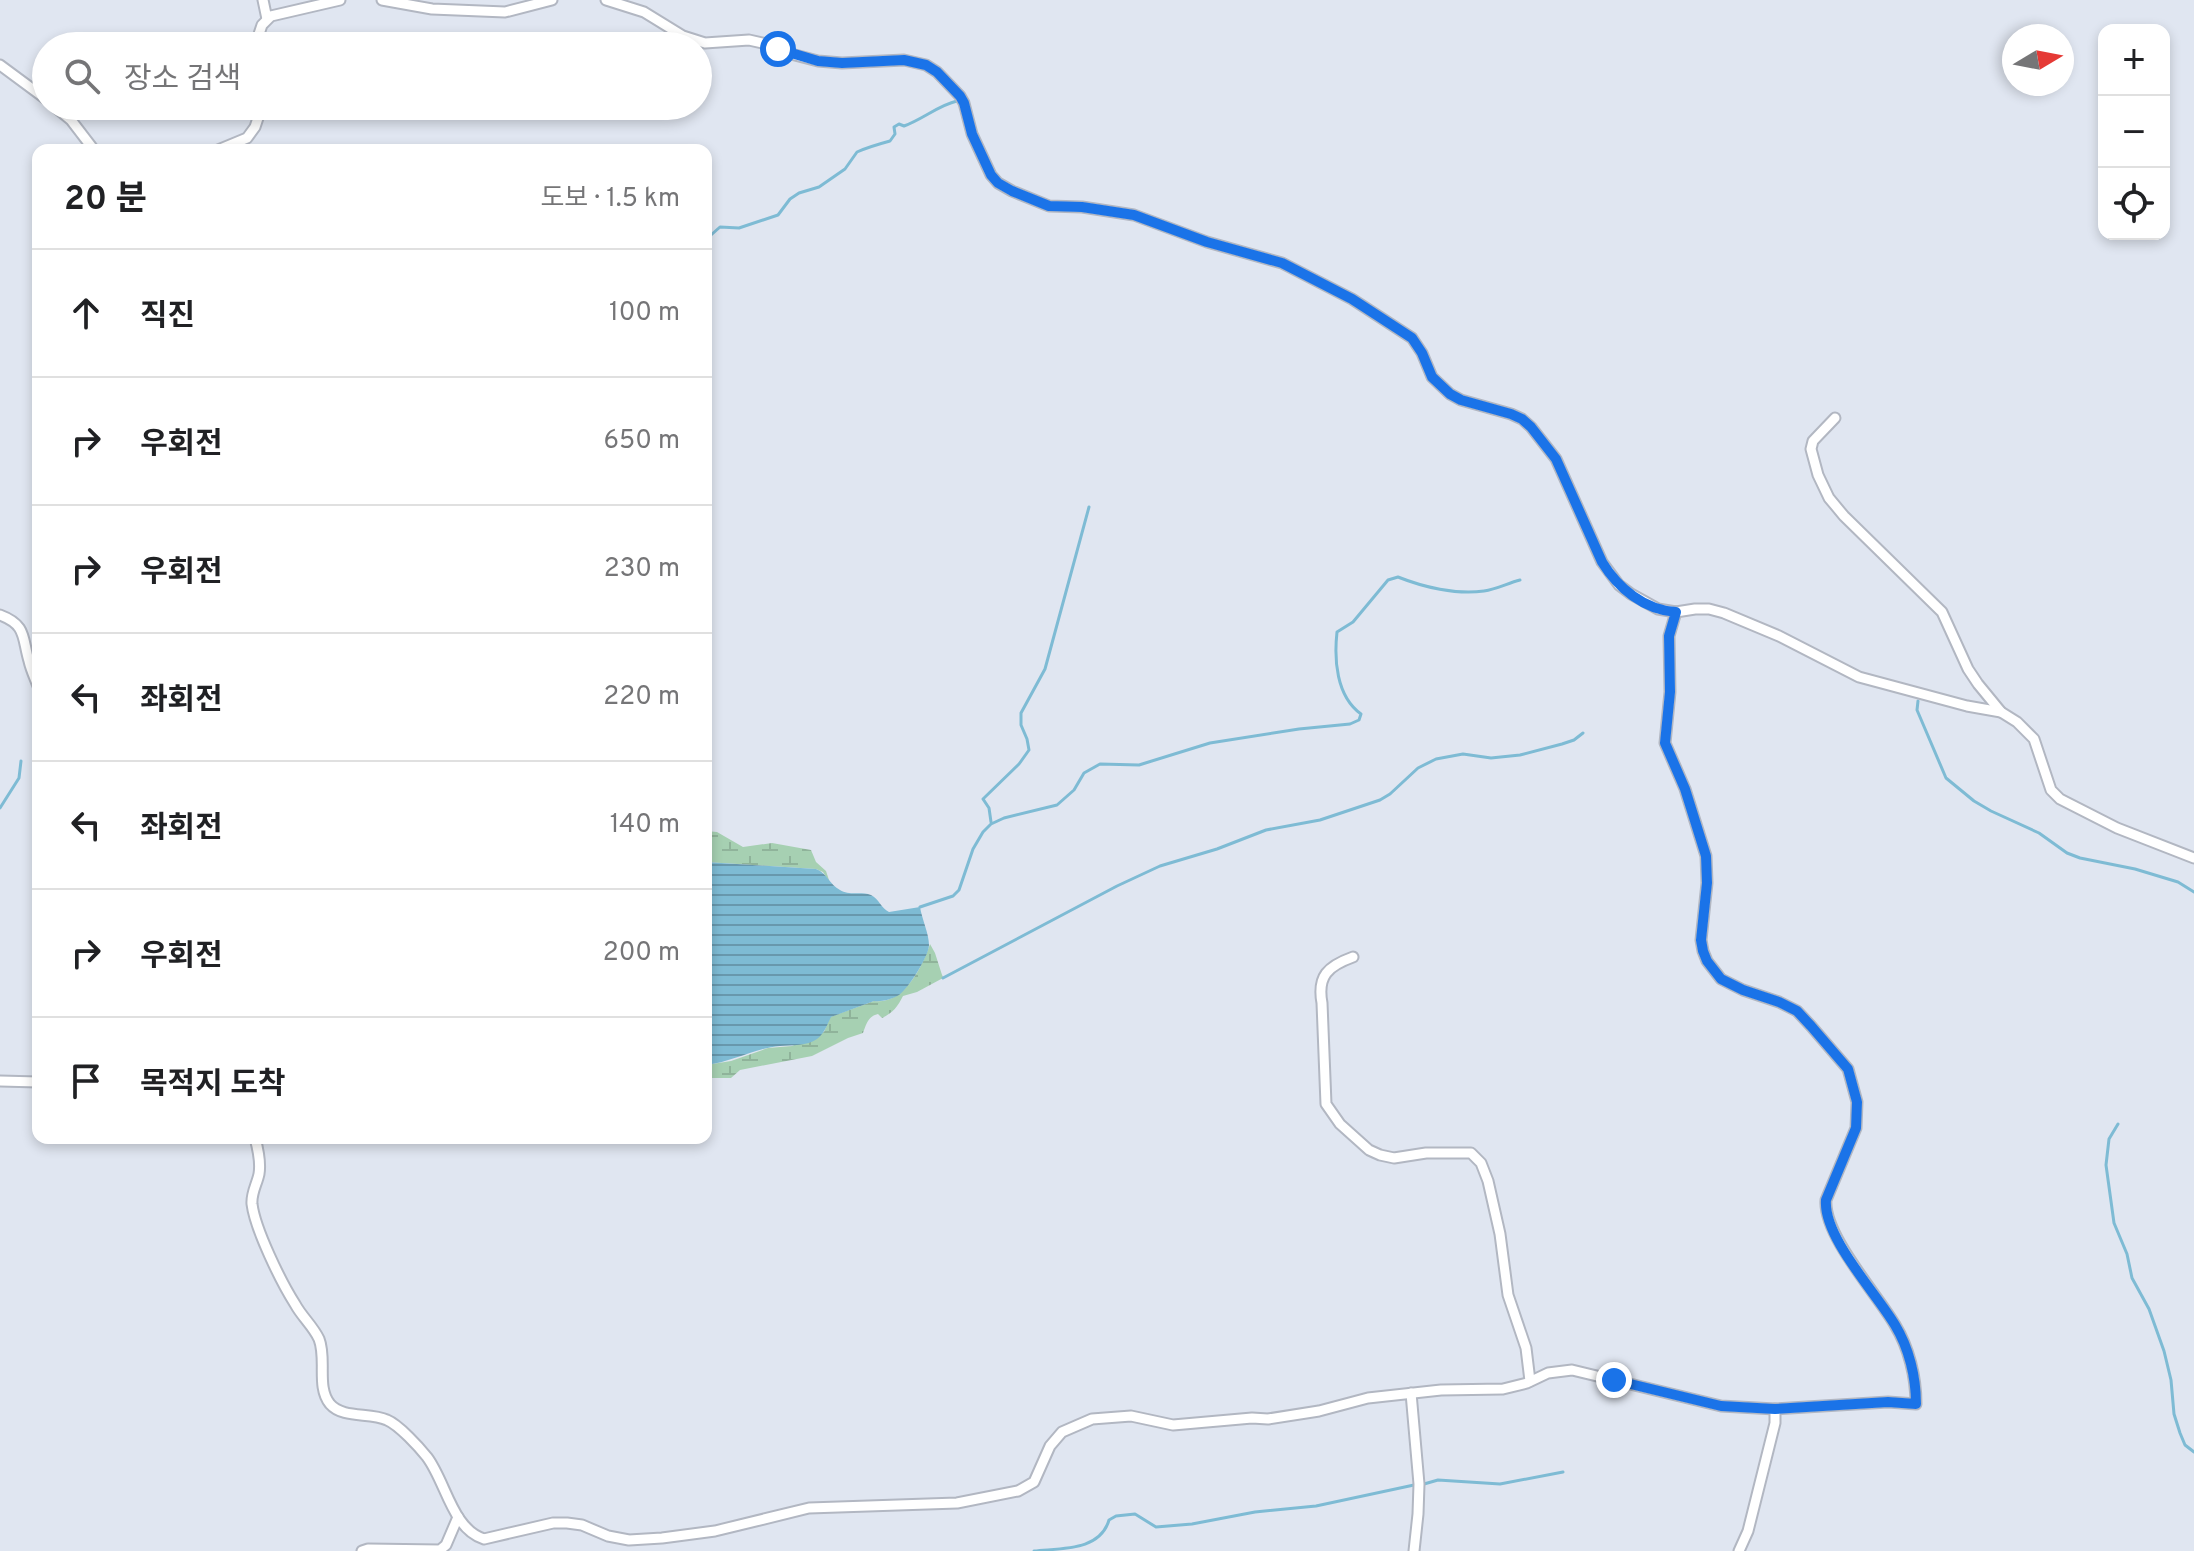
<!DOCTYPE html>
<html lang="ko">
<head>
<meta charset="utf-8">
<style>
  :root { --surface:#fff; --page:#f6f6f6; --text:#202124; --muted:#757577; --line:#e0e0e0 }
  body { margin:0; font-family:Overpass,"Noto Sans KR",sans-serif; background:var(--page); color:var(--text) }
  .controls { position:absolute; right:24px; top:24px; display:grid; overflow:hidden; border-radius:16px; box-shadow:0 4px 12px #0003 }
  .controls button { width:72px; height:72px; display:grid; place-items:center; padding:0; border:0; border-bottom:2px solid var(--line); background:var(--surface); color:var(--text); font:40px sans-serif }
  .compass { position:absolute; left:2002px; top:24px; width:72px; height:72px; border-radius:50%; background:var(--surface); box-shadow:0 4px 12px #0003; rotate:80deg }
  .stop { position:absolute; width:24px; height:24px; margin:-18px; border:6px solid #1a73e8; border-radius:50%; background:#fff }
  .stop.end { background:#1a73e8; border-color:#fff; box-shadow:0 2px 8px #0008 }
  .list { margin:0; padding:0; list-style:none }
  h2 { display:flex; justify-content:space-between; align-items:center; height:104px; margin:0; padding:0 32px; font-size:34px }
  h2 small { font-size:26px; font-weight:400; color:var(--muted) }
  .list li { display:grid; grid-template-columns:52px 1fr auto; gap:24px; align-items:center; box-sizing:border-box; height:128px; padding:0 32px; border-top:2px solid var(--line) }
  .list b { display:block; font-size:30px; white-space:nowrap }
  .list em { font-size:26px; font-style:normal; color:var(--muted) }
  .icon { flex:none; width:44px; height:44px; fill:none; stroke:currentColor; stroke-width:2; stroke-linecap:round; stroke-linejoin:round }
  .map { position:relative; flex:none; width:2194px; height:1551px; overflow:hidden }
  .search { position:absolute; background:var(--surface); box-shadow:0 4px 12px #0003; left:32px; top:32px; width:680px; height:88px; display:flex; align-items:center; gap:20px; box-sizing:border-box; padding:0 28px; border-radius:44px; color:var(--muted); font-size:30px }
  .panel { position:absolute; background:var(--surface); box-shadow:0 4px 12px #0003; left:32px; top:144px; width:680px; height:1000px; border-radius:16px }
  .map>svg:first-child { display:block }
  .wetland { fill:url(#wetland-marsh) }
  .water { fill:url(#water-rules) }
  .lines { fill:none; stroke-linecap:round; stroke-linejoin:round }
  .stream { stroke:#7ebbd4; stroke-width:3 }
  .minor-casing { stroke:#b2b7c2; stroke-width:13 }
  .minor { stroke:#fff; stroke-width:9 }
  .route { stroke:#1a73e8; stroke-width:10 }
</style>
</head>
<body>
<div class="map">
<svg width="2194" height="1551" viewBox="0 0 2194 1551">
  <defs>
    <pattern id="wetland-marsh" width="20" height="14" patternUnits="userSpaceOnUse" patternTransform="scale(2)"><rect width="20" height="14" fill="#a6d0b2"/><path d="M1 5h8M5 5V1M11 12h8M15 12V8" fill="none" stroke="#8fb39a"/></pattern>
    <pattern id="water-rules" width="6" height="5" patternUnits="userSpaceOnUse" patternTransform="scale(2)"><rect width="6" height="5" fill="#7ebbd4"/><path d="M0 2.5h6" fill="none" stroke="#6898ad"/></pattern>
  </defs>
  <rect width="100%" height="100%" fill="#e0e6f1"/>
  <g class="wetland">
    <polygon points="706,831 717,832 743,847 772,843 811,850 816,862 826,871 830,883 823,872 816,869 706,862"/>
    <path d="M930,944L935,953L943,978L917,992L903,996C898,1006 893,1013 882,1018L878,1014C868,1016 866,1025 863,1033L848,1038L812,1056L740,1070L731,1078H706V1065L731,1061L768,1048L792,1046L824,1032L830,1017L874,1001C903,1005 922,968 930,944Z"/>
  </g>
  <path class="water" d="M706,862L816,869C827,873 830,885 840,890C849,896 861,891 871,895C879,899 881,908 889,912L920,907C922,919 929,934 929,945C929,956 908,989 899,995C892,999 882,1002 874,1001L831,1017C827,1025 824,1034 817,1039C807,1046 792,1045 780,1046C755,1048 732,1062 706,1065Z"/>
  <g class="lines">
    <g class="stream">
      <path d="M706,246L711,235L720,227L739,228L778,215L790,199L799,193L819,187L845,169L857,152C868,147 879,144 890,141L895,134L894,127L899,124L904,126C923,119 939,105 957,101"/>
      <polyline points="1918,701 1917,710 1946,778 1974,801 1991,811 2039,833 2067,853 2080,858 2135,869 2178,882 2194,892"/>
      <polyline points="0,808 19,778 21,761"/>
      <polyline points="991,822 989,808 983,799 1019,764 1029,750 1027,739 1021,725 1021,713 1045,669 1089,507"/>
      <path d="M920,907L953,896L959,890L973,849L983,832L991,824L1004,818L1057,805L1074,790L1084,773L1100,764L1139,765L1210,743L1299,729L1350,724L1359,720L1361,714C1336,696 1334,659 1337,632L1353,622L1388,580L1398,577C1423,587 1456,595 1484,591C1497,589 1508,583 1520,580"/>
      <polyline points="943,978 1117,886 1160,866 1217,849 1266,830 1320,820 1380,800 1390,794 1418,768 1436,759 1463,754 1491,758 1520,755 1562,744 1574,740 1583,733"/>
      <polyline points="2118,1124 2109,1139 2106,1165 2114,1223 2127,1254 2132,1278 2149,1309 2164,1351 2171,1380 2174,1414 2180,1433 2185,1445 2194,1452"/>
      <polyline points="1424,1484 1438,1480 1500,1484 1563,1472"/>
      <path d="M1034,1551C1062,1548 1100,1551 1109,1520L1116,1516L1135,1514L1156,1527L1192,1524L1255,1512L1316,1506L1414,1485"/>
    </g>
    <defs>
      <g id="minor">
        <polyline points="263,0 267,19"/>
        <polyline points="382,0 432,9 505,12 552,0"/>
        <polyline points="606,0 644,12 683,36 705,43 749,40 767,44 791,54 818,61 842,63 904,60 926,65 937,72 960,96 964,103 972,134 991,175 998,183 1012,191 1049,206 1082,207 1134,215 1207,242 1282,263 1352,299 1412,338 1422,353 1432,377 1450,394 1461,400 1511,414 1522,419 1531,427 1556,459 1602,562 1619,585 1631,594 1658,609 1676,612 1695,609 1709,609 1724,613 1779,636 1859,677 1967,706 2001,712"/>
        <polyline points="255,46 262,25 271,16 340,0"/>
        <polyline points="0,65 46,99"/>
        <polyline points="54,106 71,120 94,150"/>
        <polyline points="218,150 247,138 255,127 262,106"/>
        <polyline points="1835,418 1813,441 1811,449 1818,475 1829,498 1844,516 1942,612 1968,669 1978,684 2001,712 2017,722 2034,739 2051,790 2060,799 2117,828 2194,858"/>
        <path d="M0,615C27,625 22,638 29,661C31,670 35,678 38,686"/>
        <path d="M1353,957C1328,966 1317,976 1322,1003L1326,1104L1340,1124L1369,1150L1380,1155L1394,1158L1426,1153H1471L1481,1163L1488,1181L1500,1234L1508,1295L1526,1348L1530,1381"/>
        <polyline points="0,1081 38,1082"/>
        <path d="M255,1138C258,1149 261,1162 259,1174C257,1184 251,1193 252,1204C255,1229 281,1282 295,1304C302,1317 313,1326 319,1339C327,1359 316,1387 330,1404C343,1419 370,1412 387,1420C399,1425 419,1447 427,1457C446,1482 452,1529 484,1539L553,1523H567L582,1525L608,1536L629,1540L662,1538L715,1531L809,1508L957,1503L1018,1491L1034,1482L1050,1446L1062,1432L1092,1419L1131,1416L1173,1425L1252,1418L1268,1419L1319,1411L1368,1398L1441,1390L1503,1389L1527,1383L1548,1373L1572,1370L1721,1406L1775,1409L1888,1402L1916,1404C1916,1377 1909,1348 1895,1325C1878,1295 1823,1235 1826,1200L1856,1128L1857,1102L1848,1069L1811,1026L1797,1011L1779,1002L1743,990L1721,979L1707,961L1703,951L1701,940L1707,883L1706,856L1685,789L1665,743L1670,692L1669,636L1676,612"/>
        <polyline points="1411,1393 1419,1484 1418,1514 1414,1551"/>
        <polyline points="362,1551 368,1549 440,1550 446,1545 458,1517"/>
        <polyline points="1739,1551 1748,1531 1775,1423 1775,1409"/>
      </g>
    </defs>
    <use href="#minor" class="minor-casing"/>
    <use href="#minor" class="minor"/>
  </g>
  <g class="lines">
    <path class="route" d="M778,49L818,61L842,63L904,60L926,65L937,72L960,96L964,103L972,134L991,175L998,183L1012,191L1049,206L1082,207L1134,215L1207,242L1282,263L1352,299L1412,338L1422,353L1432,377L1450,394L1461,400L1511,414L1522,419L1531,427L1556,459L1602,562C1618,588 1644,610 1676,612L1669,636L1670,692L1665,743L1685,789L1706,856L1707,883L1701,940L1703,951L1707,961L1721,979L1743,990L1779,1002L1797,1011L1811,1026L1848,1069L1857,1102L1856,1128L1826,1200C1823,1237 1877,1294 1895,1325C1909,1348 1916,1377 1916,1404L1888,1402L1775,1409L1721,1406L1614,1380"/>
  </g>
</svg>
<div class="controls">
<button>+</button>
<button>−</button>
<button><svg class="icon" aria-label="locate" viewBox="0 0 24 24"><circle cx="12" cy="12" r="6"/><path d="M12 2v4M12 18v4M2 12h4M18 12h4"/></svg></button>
</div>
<svg class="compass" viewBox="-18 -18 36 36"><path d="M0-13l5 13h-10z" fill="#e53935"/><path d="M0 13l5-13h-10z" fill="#757577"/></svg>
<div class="stop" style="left:778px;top:49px"></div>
<div class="stop end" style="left:1614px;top:1380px"></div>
<div class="search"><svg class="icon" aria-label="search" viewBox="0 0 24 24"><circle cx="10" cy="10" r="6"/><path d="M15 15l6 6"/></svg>장소 검색</div>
<section class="panel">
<h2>20 분<small>도보 · 1.5 km</small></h2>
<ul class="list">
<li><svg class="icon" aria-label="ahead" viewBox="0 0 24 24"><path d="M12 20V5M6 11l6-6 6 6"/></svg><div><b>직진</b></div><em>100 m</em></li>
<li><svg class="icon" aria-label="right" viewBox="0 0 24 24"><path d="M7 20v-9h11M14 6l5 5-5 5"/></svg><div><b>우회전</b></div><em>650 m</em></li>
<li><svg class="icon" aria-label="right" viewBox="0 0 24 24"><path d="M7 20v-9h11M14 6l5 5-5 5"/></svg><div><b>우회전</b></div><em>230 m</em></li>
<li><svg class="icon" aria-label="left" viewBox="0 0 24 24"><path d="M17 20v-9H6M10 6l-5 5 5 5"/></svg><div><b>좌회전</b></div><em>220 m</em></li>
<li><svg class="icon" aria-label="left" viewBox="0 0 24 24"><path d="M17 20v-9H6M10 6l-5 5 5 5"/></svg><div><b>좌회전</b></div><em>140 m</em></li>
<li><svg class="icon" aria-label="right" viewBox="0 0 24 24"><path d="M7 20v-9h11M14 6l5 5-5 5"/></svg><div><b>우회전</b></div><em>200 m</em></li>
<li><svg class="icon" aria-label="arrive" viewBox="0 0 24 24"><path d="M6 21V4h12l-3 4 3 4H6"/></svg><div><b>목적지 도착</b></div></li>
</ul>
</section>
</div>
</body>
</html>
